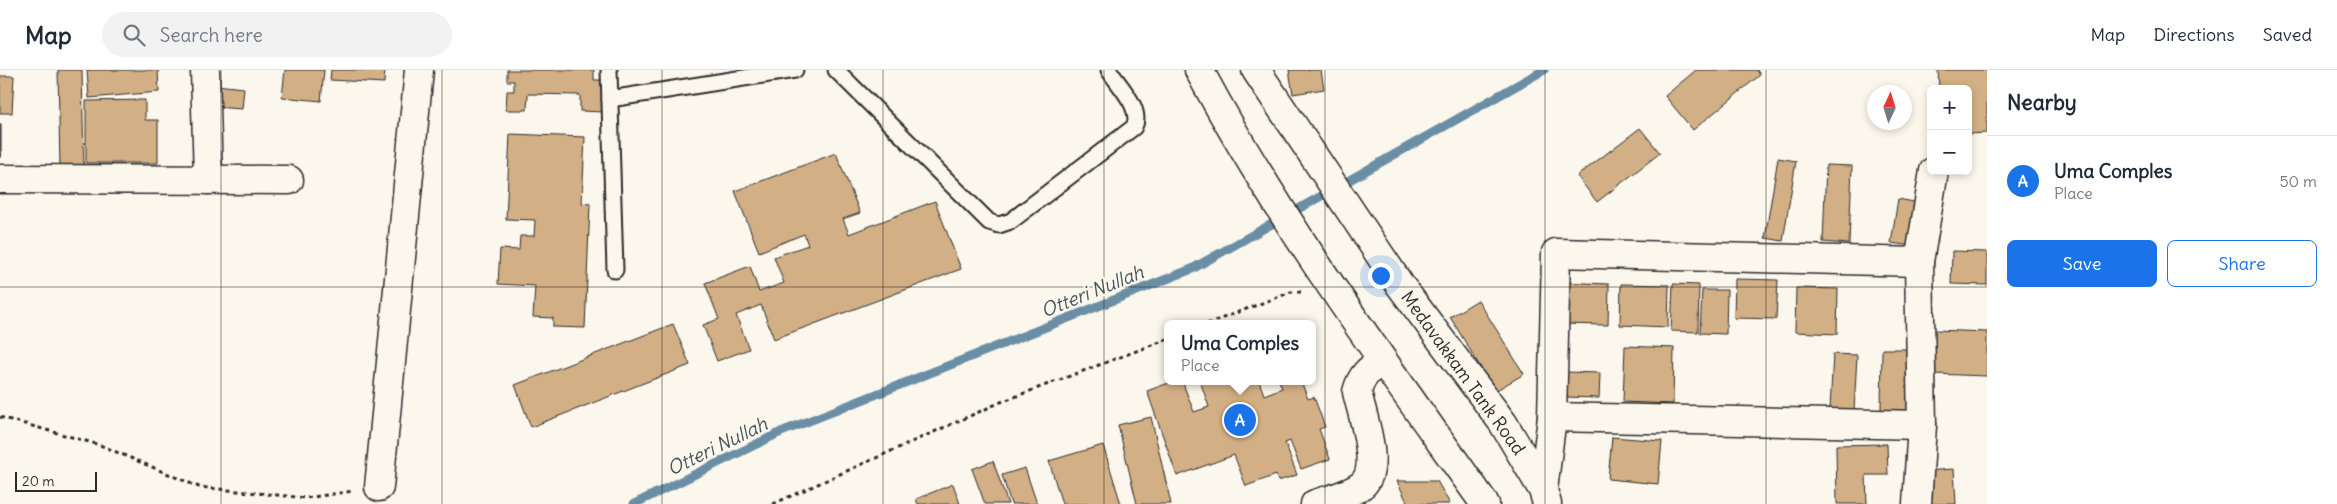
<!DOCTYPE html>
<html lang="en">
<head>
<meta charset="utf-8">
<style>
  :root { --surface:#fff; --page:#f2f2f3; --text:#1f2937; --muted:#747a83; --line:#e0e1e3; --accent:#1a73e8 }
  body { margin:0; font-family:Delius,sans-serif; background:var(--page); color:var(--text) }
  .controls { position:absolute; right:15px; top:15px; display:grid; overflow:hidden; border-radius:8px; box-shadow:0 2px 8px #0003 }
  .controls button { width:45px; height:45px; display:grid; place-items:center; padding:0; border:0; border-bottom:1px solid var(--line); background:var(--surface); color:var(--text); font:25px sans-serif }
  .compass { position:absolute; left:1867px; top:15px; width:45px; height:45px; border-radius:50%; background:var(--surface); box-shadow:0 2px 8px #0003; rotate:4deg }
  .scale { position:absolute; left:15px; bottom:12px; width:82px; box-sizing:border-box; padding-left:5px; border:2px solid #2b2b2b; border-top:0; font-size:14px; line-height:18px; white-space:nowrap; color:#2b2b2b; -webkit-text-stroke:4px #fbf7ec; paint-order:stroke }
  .you { position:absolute; left:1380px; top:205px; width:18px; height:18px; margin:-12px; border:4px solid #fff; border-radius:50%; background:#1a73e8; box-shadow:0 0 0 8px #1a73e833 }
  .badge { display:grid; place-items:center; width:32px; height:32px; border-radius:50%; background:var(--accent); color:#fff; font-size:16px; font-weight:700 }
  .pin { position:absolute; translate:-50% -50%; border:2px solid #fff; box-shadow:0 1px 5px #0006 }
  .popup { position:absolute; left:1164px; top:250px; width:152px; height:65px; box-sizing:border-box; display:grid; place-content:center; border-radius:8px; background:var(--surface); filter:drop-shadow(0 1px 4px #0005); font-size:16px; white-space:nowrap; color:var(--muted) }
  .popup b { font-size:19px; color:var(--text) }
  .popup::after { content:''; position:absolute; left:50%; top:100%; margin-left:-10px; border:10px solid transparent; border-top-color:var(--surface) }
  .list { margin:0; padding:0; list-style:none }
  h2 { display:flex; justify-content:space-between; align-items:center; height:65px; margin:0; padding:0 20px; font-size:21px }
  h2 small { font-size:16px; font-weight:400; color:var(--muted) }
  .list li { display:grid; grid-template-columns:32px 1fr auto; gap:15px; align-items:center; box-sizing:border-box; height:90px; padding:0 20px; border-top:1px solid var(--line) }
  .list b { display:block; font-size:19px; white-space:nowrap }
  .list p { margin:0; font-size:16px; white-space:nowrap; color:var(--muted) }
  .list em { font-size:16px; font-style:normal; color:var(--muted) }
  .actions { display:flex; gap:10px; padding:15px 20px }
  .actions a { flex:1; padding:11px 0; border:1px solid var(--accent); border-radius:8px; text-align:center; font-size:18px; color:var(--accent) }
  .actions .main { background:var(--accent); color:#fff }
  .icon { flex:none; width:28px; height:28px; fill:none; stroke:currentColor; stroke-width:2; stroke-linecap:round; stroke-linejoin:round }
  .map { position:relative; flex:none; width:1987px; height:434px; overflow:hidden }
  header { display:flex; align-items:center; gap:30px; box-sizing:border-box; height:70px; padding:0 25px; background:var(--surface); border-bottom:1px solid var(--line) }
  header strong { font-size:24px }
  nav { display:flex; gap:28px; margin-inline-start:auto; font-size:18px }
  .search { width:350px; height:45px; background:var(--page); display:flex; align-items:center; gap:12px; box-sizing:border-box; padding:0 18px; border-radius:28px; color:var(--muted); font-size:19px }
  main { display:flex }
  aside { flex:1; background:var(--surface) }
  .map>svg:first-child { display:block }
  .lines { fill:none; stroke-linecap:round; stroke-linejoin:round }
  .stream { stroke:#6b8ea5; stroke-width:9 }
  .building { fill:#d3af85; stroke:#2b2b2b }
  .service-casing { stroke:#2b2b2b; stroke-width:19 }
  .minor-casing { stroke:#2b2b2b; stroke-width:31 }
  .secondary-casing { stroke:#2b2b2b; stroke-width:31 }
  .path { stroke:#2b2b2b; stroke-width:3; stroke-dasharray:4 4; stroke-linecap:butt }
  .service { stroke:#fbf7ec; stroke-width:15 }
  .minor { stroke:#fbf7ec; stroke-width:28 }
  .secondary { stroke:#fbf7ec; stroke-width:28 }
  .grid { fill:none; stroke:#2b2b2b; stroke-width:1; stroke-opacity:0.55 }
  .labels { text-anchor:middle; stroke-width:4.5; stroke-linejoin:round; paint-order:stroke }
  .street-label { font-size:18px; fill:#2b2b2b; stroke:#fbf7ec }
  .water-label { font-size:19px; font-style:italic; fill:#46545e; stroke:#fbf7ec }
</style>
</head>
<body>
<header>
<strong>Map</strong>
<div class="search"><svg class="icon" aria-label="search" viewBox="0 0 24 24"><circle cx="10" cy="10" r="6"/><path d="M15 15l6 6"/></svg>Search here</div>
<nav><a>Map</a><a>Directions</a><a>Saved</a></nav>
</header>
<main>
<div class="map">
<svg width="1987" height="434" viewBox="0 0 1987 434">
  <rect width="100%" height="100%" fill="#fbf7ec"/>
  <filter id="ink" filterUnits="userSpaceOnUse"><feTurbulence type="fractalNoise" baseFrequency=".02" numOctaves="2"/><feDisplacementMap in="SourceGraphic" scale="10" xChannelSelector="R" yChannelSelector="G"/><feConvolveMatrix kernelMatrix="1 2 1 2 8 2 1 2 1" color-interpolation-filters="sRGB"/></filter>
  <g filter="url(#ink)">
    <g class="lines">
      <polyline class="stream" points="634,434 781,362 1192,199 1544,0"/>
    </g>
    <g class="building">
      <polygon points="58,0 82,0 84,97 60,97"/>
      <polygon points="87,0 158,0 159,22 89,28"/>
      <polygon points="285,0 324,0 321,31 282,27"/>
      <polygon points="331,0 385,0 384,13 330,10"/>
      <polygon points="507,0 594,0 594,10 605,10 604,42 580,41 580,25 528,24 527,40 506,40 507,21 514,21 514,11 507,11"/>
      <polygon points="1289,0 1321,0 1324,19 1293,24"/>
      <polygon points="1696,0 1757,0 1760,5 1693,60 1665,26"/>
      <polygon points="1938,0 1987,0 1987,63 1968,64 1968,19 1939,19"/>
      <polygon points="0,6 14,6 12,43 0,43"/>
      <polygon points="216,15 244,18 242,39 214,37"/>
      <polygon points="145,30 145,50 158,50 158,93 86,93 86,31"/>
      <rect x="0" y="54" width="1" height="33"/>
      <polygon points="1640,58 1660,83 1597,132 1577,106"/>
      <polygon points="510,64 585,67 582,133 590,134 585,258 553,257 553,248 533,247 535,216 498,214 500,179 519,180 520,166 534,166 535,150 506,149"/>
      <polygon points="836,83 860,143 843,149 849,164 935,131 961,199 774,269 761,235 736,245 749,279 717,291 703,255 719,249 705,213 750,196 759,222 784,213 774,187 808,175 804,164 759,182 735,121"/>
      <polygon points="1778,88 1796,91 1783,171 1765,168"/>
      <polygon points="1826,95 1852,96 1849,174 1823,172"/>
      <polygon points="1898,129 1919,133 1912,176 1891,173"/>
      <polygon points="1952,181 1987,182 1987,215 1951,214"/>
      <polygon points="1735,209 1778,210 1776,249 1734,248"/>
      <polygon points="1560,212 1609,214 1608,255 1559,254"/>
      <polygon points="1621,214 1669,215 1668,257 1620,255"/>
      <polygon points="1673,214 1699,215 1698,262 1671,261"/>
      <polygon points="1796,218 1838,219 1837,264 1795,262"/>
      <polygon points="1702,220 1727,220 1726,264 1700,263"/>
      <polygon points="1478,230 1524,304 1495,321 1450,247"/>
      <polygon points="673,254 690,295 531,357 515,315"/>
      <polygon points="1935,260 1987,262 1987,306 1933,304"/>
      <polygon points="1625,276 1674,278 1673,334 1623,332"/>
      <polygon points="1882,279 1919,279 1918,341 1881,340"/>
      <polygon points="1833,284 1857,285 1854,341 1830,339"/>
      <polygon points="1566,302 1600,303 1599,328 1565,327"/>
      <polygon points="1174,311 1182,311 1194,342 1209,337 1200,311 1259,311 1264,325 1282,318 1279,311 1308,311 1302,314 1308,329 1314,327 1325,357 1319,359 1330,389 1301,399 1290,371 1285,373 1297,405 1278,411 1276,405 1246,416 1234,385 1177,406 1147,321"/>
      <polygon points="1151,347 1171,434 1137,434 1118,355"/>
      <polygon points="1612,367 1662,371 1658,414 1608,409"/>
      <polygon points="1887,374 1888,405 1866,405 1867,434 1837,434 1836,375"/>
      <polygon points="1103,375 1121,434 1062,434 1049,391"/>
      <polygon points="993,391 1008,434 985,434 972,399"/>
      <polygon points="1025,398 1037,434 1011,434 1002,405"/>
      <polygon points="1954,399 1956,434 1924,434 1923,401"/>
      <polygon points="1397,411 1437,411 1450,434 1408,434"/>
      <polygon points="953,414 960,434 918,434 916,429"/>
    </g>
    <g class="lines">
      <defs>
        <g id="service">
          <polyline points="609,0 615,200"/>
          <path d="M836,0L989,152L999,155L1011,151L1134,57C1143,39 1119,16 1109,0"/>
          <polyline points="610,29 795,0"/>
        </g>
        <g id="minor">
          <polyline points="205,0 208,110"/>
          <polyline points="0,109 289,110"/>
          <polyline points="1552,347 1922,355"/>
          <polyline points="379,417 419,0"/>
          <polyline points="1543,420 1552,347 1556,183 1919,192"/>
          <path d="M1315,434C1330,429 1349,425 1362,415C1382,398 1362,345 1357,322C1361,306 1369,298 1383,292"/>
          <polyline points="1917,434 1922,355 1919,192 1934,101"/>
        </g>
        <g id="secondary">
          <path d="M1199,0C1281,154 1384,292 1485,434"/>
          <polyline points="1256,0 1400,215 1503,353 1543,420 1547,434"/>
        </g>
      </defs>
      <use href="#service" class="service-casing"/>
      <use href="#minor" class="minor-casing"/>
      <use href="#secondary" class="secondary-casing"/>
      <g class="path">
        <polyline points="1207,254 1291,222 1301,222"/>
        <polyline points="0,347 100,375 199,417 306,428 353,421"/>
        <polyline points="773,434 1001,332 1168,269"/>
      </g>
      <use href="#service" class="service"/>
      <use href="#minor" class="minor"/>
      <use href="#secondary" class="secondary"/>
    </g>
  </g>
  <path class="grid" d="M221,0V434M442,0V434M662,0V434M883,0V434M1104,0V434M1325,0V434M1545,0V434M1766,0V434M0,217H1987"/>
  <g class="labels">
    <g class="street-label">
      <text transform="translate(1463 303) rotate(54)" y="6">Medavakkam Tank Road</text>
    </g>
    <g class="water-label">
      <text transform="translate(1092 221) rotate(-22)" y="7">Otteri Nullah</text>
      <text transform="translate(717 376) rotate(-26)" y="7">Otteri Nullah</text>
    </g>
  </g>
</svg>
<div class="controls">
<button>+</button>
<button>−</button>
</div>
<svg class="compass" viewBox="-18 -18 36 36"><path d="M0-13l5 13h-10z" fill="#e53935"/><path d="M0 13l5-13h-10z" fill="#747a83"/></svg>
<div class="scale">20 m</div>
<div class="you"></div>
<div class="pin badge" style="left:1240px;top:350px">A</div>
<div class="popup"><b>Uma Comples</b>Place</div>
</div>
<aside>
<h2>Nearby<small></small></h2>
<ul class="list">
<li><span class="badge">A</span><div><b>Uma Comples</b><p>Place</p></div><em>50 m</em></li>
</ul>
<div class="actions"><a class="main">Save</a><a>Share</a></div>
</aside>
</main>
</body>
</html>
